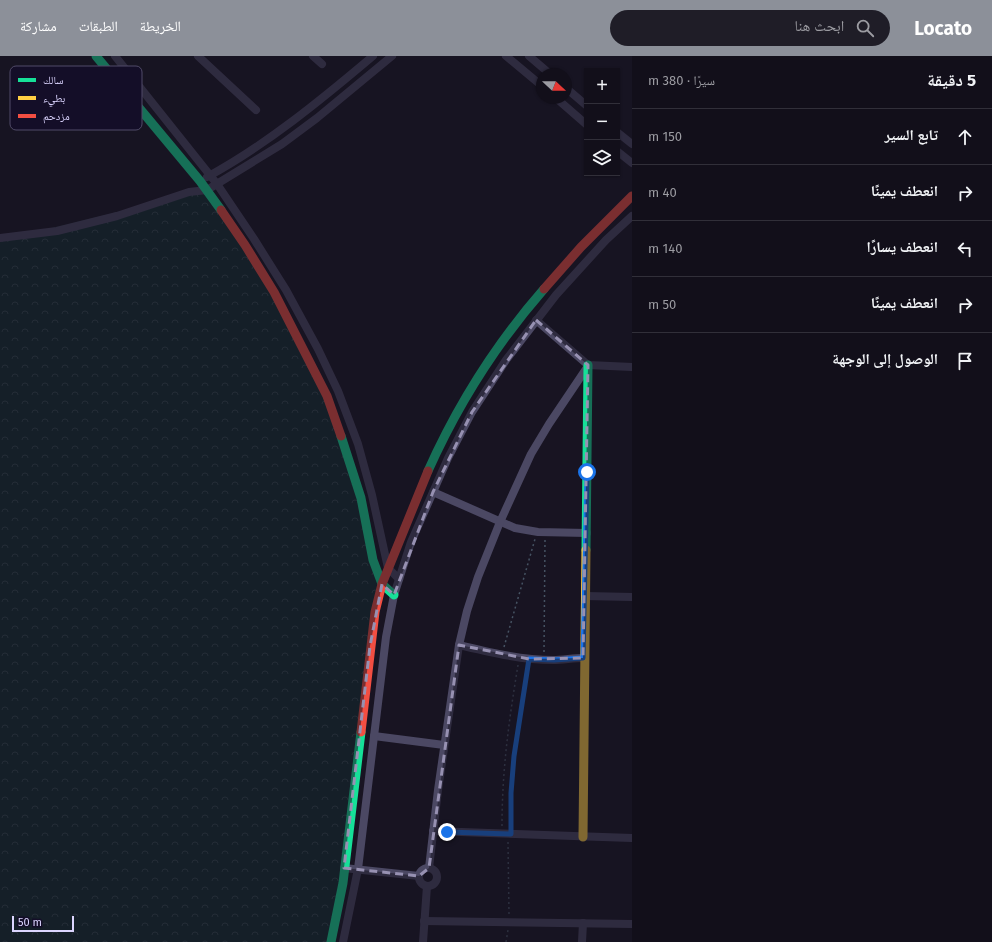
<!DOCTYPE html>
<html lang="ar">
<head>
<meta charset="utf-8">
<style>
  :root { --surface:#120f1a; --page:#1f1d27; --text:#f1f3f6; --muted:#9c9ca2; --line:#312f39; --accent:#8c9099 }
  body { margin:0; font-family:"Fira Sans","Noto Naskh Arabic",sans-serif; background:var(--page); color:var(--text); direction:rtl }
  .controls { position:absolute; right:12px; top:12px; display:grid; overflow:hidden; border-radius:0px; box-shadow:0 1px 3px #0004 }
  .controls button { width:36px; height:36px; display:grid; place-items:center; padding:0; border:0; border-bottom:1px solid var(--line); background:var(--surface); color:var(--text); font:20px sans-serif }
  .compass { position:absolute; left:536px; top:12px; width:36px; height:36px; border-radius:50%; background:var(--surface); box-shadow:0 1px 3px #0004; rotate:112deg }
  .scale { position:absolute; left:12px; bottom:10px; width:62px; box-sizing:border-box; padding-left:4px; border:2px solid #dcd5ff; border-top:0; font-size:11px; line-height:14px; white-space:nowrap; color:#dcd5ff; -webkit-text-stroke:3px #140e28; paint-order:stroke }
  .stop { position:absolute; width:12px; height:12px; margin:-9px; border:3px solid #1a73e8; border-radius:50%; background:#fff }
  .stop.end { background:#1a73e8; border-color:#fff; box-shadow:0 1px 4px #0008 }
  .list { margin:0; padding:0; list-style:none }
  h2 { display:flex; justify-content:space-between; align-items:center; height:52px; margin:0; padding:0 16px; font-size:17px }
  h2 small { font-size:13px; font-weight:400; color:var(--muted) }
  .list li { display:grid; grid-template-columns:26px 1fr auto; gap:12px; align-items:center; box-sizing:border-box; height:56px; padding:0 16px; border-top:1px solid var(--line) }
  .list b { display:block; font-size:15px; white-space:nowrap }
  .list em { font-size:13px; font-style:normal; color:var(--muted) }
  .icon { flex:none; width:22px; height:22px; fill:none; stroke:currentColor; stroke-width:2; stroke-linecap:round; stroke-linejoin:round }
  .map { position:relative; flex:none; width:632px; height:886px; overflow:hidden; direction:ltr }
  header { display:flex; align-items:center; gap:24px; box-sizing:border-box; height:56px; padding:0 20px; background:var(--accent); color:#fff }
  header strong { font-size:19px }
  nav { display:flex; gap:22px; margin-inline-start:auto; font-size:14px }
  .search { width:280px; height:36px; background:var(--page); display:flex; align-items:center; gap:10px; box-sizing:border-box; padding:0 14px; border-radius:22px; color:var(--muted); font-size:15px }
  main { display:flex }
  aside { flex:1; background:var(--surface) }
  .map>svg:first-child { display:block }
  .forest { fill:url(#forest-crowns) }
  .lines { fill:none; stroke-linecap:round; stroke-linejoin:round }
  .path { stroke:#465363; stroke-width:1.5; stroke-dasharray:2 3; stroke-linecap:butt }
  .street { stroke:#4b4863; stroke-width:8 }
  .fast { stroke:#16e098; stroke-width:9 }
  .slow { stroke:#ffcf43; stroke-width:9 }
  .jam { stroke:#f24e42; stroke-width:9 }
  .route { stroke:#1a73e8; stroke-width:5 }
  .marked { fill:none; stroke:#9791b2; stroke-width:3; stroke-dasharray:8 5; stroke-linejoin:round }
  .key { fill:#140e28; stroke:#504a68; stroke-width:1 }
  .key-label { font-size:11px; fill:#dcd5ff }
</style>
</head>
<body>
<header>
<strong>Locato</strong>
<div class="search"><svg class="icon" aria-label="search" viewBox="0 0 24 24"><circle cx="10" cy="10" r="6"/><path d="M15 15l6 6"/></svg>ابحث هنا</div>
<nav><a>الخريطة</a><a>الطبقات</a><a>مشاركة</a></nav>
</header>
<main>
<aside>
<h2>5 دقيقة<small>سيرًا · 380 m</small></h2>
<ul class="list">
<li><svg class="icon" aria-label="ahead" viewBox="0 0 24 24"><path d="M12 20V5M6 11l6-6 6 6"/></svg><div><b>تابع السير</b></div><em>150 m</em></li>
<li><svg class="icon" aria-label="right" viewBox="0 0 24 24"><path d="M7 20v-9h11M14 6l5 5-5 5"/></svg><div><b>انعطف يمينًا</b></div><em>40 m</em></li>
<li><svg class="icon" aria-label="left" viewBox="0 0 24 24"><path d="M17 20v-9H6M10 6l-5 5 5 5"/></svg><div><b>انعطف يسارًا</b></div><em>140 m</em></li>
<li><svg class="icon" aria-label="right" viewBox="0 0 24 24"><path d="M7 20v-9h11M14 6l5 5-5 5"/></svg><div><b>انعطف يمينًا</b></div><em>50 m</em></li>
<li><svg class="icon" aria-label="arrive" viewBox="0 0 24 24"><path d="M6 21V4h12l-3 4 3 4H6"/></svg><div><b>الوصول إلى الوجهة</b></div></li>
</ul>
</aside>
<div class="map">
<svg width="632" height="886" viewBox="0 0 632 886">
  <defs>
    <pattern id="forest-crowns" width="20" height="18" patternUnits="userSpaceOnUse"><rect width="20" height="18" fill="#122e30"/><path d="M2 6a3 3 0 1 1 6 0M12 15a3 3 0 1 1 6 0" fill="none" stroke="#344b4f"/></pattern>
  </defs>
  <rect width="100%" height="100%" fill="#181422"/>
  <polygon class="forest" points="207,134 245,189 327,340 382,528 330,886 0,886 0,182 19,180"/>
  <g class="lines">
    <g class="path">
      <polyline points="504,591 535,483"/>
      <polyline points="544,596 545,484"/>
      <path d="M502,770C502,714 509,664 518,609"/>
      <path d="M511,770C510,715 519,664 528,611"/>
      <polyline points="508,786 509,858"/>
      <polyline points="506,886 508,874"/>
    </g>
    <g class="street">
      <polyline points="115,0 217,128 254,183 286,234 318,293 338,335 358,388 372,439 388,512 399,523"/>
      <polyline points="198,0 256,54"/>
      <polyline points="313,0 322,8"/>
      <polyline points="506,0 542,30"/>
      <polyline points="529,0 550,18"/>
      <polyline points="566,32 587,50"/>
      <polyline points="556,42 587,69"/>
      <polyline points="617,76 632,88"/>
      <polyline points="617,95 632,107"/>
      <path d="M207,121C266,89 321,44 373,0"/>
      <polyline points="0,182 57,175 117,160 189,136 207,134 282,88 317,62 392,0"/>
      <polyline points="536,264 588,309 632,311"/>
      <polyline points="433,436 515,472 538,476 587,477"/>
      <polyline points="585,540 632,541"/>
      <path d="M459,589C489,596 521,604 553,604C563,604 573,602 583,602"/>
      <polyline points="374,680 444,689"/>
      <polyline points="433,775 632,782"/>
      <polyline points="344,812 419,820"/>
      <polyline points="429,812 438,734 459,589 467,555 478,521 500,466 531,398 549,368 588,310"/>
      <circle cx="428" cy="821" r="9"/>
      <polyline points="424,865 632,868"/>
      <polyline points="343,886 358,813 386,581 394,539 411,486 448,402 472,356 506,304 556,239 606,184 632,160"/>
      <polyline points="423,886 427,830"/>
      <polyline points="582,886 583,867"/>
    </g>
    <g class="fast">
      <polyline points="96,0 200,125 221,154"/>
      <polyline points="341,380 361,442 373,504 382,528 394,539"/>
      <path d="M428,415C458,348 495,289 544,233"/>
      <polyline points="586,494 588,309"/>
      <polyline points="331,886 343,827 361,676"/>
    </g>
    <polyline class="slow" points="583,781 586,494"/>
    <g class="jam">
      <polyline points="221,154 245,189 274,236 327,340 341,380"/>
      <polyline points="544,233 581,191 632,140"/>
      <polyline points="361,676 375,556 382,528 428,415"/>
    </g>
  </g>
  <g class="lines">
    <polyline class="route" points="447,776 511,778 511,737 514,700 529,603 554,604 583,602 587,416"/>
  </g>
  <path d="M0 0H632V886H0ZM536,264L588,309L583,602L529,603L459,589L429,812L419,820L344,812L370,590L382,528L394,539L433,436L472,356Z" fill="#181422" fill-opacity=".55" fill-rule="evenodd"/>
  <path class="marked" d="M536,264L588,309L583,602L529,603L459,589L429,812L419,820L344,812L370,590L382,528L394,539L433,436L472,356Z"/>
  <rect x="10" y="10" width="132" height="64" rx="6" class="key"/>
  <rect x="18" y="22" width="18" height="4" fill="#16e098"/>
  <rect x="18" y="40" width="18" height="4" fill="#ffcf43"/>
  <rect x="18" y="58" width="18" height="4" fill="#f24e42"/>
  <g class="key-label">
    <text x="43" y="28">سالك</text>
    <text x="43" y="46">بطيء</text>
    <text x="43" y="64">مزدحم</text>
  </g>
</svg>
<div class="controls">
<button>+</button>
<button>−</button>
<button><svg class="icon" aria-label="layers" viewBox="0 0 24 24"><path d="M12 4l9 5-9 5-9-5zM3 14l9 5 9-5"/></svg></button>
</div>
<svg class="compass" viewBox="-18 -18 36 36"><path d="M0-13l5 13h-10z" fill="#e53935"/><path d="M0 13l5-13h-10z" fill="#9c9ca2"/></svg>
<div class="scale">50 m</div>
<div class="stop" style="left:587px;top:416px"></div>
<div class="stop end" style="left:447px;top:776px"></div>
</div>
</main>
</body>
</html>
